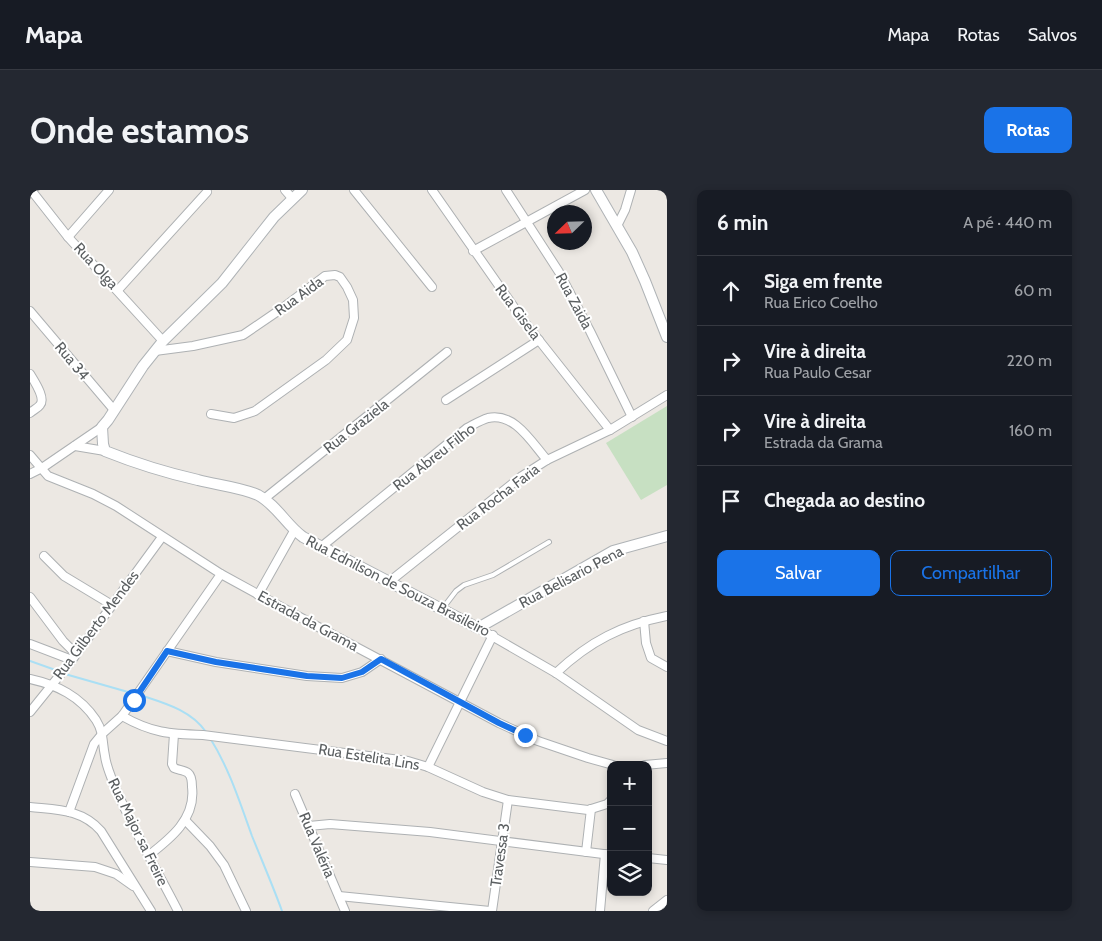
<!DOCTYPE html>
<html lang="pt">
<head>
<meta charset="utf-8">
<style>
  :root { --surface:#171b24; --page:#242831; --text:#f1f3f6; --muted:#9ea1a6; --line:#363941; --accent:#1a73e8 }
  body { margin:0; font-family:Cabin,sans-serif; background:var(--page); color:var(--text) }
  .controls { position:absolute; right:15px; bottom:15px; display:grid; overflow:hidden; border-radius:10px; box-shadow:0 2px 8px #0003 }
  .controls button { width:45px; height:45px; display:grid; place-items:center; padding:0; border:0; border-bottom:1px solid var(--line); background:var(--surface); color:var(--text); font:25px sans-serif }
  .compass { position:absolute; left:517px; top:15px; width:45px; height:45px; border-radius:50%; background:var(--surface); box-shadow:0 2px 8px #0003; rotate:247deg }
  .stop { position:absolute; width:15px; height:15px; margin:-11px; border:4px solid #1a73e8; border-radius:50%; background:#fff }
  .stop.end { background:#1a73e8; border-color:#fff; box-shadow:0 1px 5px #0008 }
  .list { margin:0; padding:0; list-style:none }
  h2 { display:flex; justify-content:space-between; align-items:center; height:65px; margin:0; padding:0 20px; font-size:21px }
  h2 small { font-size:16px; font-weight:400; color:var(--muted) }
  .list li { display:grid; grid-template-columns:32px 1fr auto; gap:15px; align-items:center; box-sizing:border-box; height:70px; padding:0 20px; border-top:1px solid var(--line) }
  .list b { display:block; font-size:19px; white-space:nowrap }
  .list p { margin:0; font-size:16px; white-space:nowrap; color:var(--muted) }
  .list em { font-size:16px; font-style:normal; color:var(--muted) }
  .actions { display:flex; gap:10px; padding:15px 20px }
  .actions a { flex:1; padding:11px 0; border:1px solid var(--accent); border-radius:10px; text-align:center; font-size:18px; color:var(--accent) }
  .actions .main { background:var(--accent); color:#fff }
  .icon { flex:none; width:28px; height:28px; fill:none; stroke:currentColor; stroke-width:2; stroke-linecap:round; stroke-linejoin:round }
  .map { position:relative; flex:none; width:637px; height:721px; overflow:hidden; border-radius:10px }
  header { display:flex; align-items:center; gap:30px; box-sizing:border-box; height:70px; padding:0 25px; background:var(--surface); border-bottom:1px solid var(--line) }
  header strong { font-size:24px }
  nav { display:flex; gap:28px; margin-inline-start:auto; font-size:18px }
  .intro { display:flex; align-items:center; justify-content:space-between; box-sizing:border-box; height:120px; padding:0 30px }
  h1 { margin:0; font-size:35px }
  .button { padding:12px 22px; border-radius:10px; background:var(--accent); color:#fff; font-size:18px; font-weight:700 }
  main { display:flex; gap:30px; padding:0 30px }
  aside { flex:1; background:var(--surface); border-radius:10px; box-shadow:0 2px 8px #0003 }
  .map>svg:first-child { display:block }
  .green { fill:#c7e0c2 }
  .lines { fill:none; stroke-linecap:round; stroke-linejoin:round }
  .stream { stroke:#aadff4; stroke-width:2 }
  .lane-casing { stroke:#aeb1b3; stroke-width:6 }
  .street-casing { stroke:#aeb1b3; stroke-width:10 }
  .secondary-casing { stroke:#afb3b6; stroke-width:12 }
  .lane { stroke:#fff; stroke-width:4 }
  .street { stroke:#fff; stroke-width:8 }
  .secondary { stroke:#fff; stroke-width:10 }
  .route { stroke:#1a73e8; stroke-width:6 }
  .labels { text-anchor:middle; stroke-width:4; stroke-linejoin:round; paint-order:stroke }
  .street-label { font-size:15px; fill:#5b5f61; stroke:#fff }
</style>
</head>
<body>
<header>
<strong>Mapa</strong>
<nav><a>Mapa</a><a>Rotas</a><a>Salvos</a></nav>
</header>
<div class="intro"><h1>Onde estamos</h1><a class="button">Rotas</a></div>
<main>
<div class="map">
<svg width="637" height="721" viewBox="0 0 637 721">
  <rect width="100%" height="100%" fill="#ece8e3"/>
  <polygon class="green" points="637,216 637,295 611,310 576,253"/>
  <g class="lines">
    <g class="stream">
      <polyline points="0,471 31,482"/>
      <polyline points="35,484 105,504"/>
      <path d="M110,505C134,513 161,520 176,542"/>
      <path d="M180,548C199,578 210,613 222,646C232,671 243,696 252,721"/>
    </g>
    <defs>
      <polyline id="lane" points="413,418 426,401 434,395 463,385 519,352"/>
      <g id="street">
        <polyline points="1,0 38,47 133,151"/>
        <polyline points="255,0 262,8"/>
        <polyline points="324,0 402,97"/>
        <polyline points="402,0 493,130 580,240"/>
        <polyline points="476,0 529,82 560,141 602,227"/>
        <polyline points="587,36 595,20 601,0"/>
        <polyline points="38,47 79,0"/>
        <polyline points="443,61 555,0"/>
        <polyline points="88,100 177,2"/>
        <polyline points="0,121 84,220"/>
        <polyline points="125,161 163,156 213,145 254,117 295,86 305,85 310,87 317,97 323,110 324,128 317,150 296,170 225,221 204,228 181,224"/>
        <path d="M0,184C4,191 16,208 10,215C8,218 3,220 0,223"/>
        <polyline points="416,210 509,150"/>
        <polyline points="45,256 75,261"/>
        <polyline points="0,265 18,286 63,304 86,316 191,384 264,424 469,533 508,551 558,568 583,575"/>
        <polyline points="0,284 12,278 72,237"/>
        <polyline points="234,309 417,162"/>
        <path d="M291,357L437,238C443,235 451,230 458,228C485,222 502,253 517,270"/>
        <polyline points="14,366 34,386 82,415"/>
        <polyline points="359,392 492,286 517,270 580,240 637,205"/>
        <polyline points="228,405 264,341"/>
        <polyline points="0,407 33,451 46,464"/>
        <polyline points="614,431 616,453 621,468 637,477"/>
        <polyline points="448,438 526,483 608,540 637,551"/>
        <polyline points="0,454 42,470"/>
        <polyline points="137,461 186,472 277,486 312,488 332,482 351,469"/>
        <path d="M526,483C560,451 592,435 637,426"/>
        <path d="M0,489C27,495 50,506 66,530C74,543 72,552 75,566C76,575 80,584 83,592C101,637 126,678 148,721"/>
        <polyline points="0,522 42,470 132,347"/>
        <path d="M92,526C122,543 139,544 173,545L378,571L398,577L453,602L478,610L558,620L577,614L581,610"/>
        <polyline points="615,575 637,573"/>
        <polyline points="398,577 463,445"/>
        <polyline points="265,604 315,721"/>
        <path d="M0,617C27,620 52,619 71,641L121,721"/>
        <polyline points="39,622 64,554 73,543 92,526 191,384"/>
        <polyline points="155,630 180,656 194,675 216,721"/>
        <polyline points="279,636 300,634 400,642 581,665"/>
        <polyline points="556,662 561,619"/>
        <path d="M118,666C140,649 166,629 162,597C162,593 162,586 158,583C155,580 148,580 144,578L142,574L144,544"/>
        <polyline points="618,668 637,670"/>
        <polyline points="0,672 65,677 86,684 103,696"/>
        <polyline points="309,706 460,721"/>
        <polyline points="462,721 478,610"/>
        <polyline points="570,721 575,664"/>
        <polyline points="623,721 637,710"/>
      </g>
      <g id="secondary">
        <path d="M272,0L244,27L192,93L133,151L113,176L78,230L72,237L73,254L75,261C105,273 137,283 168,290C187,295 210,297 228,305C247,315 256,335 273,347L448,438L583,361L637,346"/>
        <polyline points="566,0 602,62 615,91 637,147"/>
      </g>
    </defs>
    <use href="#lane" class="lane-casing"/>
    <use href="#street" class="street-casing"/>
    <use href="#secondary" class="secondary-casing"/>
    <use href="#lane" class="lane"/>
    <use href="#street" class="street"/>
    <use href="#secondary" class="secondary"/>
  </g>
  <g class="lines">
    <polyline class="route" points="104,510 137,461 186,472 277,486 312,488 332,482 351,469 469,533 495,545"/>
  </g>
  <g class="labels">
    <g class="street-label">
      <text transform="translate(66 76) rotate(47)" y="5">Rua Olga</text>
      <text transform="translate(269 106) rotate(-36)" y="5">Rua Aida</text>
      <text transform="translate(544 111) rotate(62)" y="5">Rua Zaida</text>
      <text transform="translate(488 122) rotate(53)" y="5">Rua Gisela</text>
      <text transform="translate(42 171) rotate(50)" y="5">Rua 34</text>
      <text transform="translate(326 236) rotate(-38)" y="5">Rua Graziela</text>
      <text transform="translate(404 267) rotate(-38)" y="5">Rua Abreu Filho</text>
      <text transform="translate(468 307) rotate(-37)" y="5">Rua Rocha Faria</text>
      <text transform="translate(541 387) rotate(-28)" y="5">Rua Belisario Pena</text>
      <text transform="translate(368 396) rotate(27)" y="5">Rua Ednilson de Souza Brasileiro</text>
      <text transform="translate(278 431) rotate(28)" y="5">Estrada da Grama</text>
      <text transform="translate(66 435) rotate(-53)" y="5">Rua Gilberto Mendes</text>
      <text transform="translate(339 567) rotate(9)" y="5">Rua Estelita Lins</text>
      <text transform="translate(108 642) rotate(64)" y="5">Rua Major sa Freire</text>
      <text transform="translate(287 655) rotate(67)" y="5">Rua Valéria</text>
      <text transform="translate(470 665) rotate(-82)" y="5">Travessa 3</text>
    </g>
  </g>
</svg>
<div class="controls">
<button>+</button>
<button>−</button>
<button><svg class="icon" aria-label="layers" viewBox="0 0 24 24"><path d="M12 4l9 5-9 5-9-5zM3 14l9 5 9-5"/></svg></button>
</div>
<svg class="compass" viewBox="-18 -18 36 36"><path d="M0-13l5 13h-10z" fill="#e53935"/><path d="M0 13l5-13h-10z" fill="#9ea1a6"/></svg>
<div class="stop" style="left:104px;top:510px"></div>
<div class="stop end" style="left:495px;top:545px"></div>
</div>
<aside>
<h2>6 min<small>A pé · 440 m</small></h2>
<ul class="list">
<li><svg class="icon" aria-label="ahead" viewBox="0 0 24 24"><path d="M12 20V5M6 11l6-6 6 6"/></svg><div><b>Siga em frente</b><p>Rua Erico Coelho</p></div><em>60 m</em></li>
<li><svg class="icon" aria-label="right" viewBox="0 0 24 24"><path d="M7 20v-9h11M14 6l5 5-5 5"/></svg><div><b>Vire à direita</b><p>Rua Paulo Cesar</p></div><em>220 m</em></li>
<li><svg class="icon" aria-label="right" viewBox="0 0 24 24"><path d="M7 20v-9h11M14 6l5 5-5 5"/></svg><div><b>Vire à direita</b><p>Estrada da Grama</p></div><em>160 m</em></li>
<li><svg class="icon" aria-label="arrive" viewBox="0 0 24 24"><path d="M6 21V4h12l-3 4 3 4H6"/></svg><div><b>Chegada ao destino</b></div></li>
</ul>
<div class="actions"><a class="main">Salvar</a><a>Compartilhar</a></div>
</aside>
</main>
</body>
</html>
